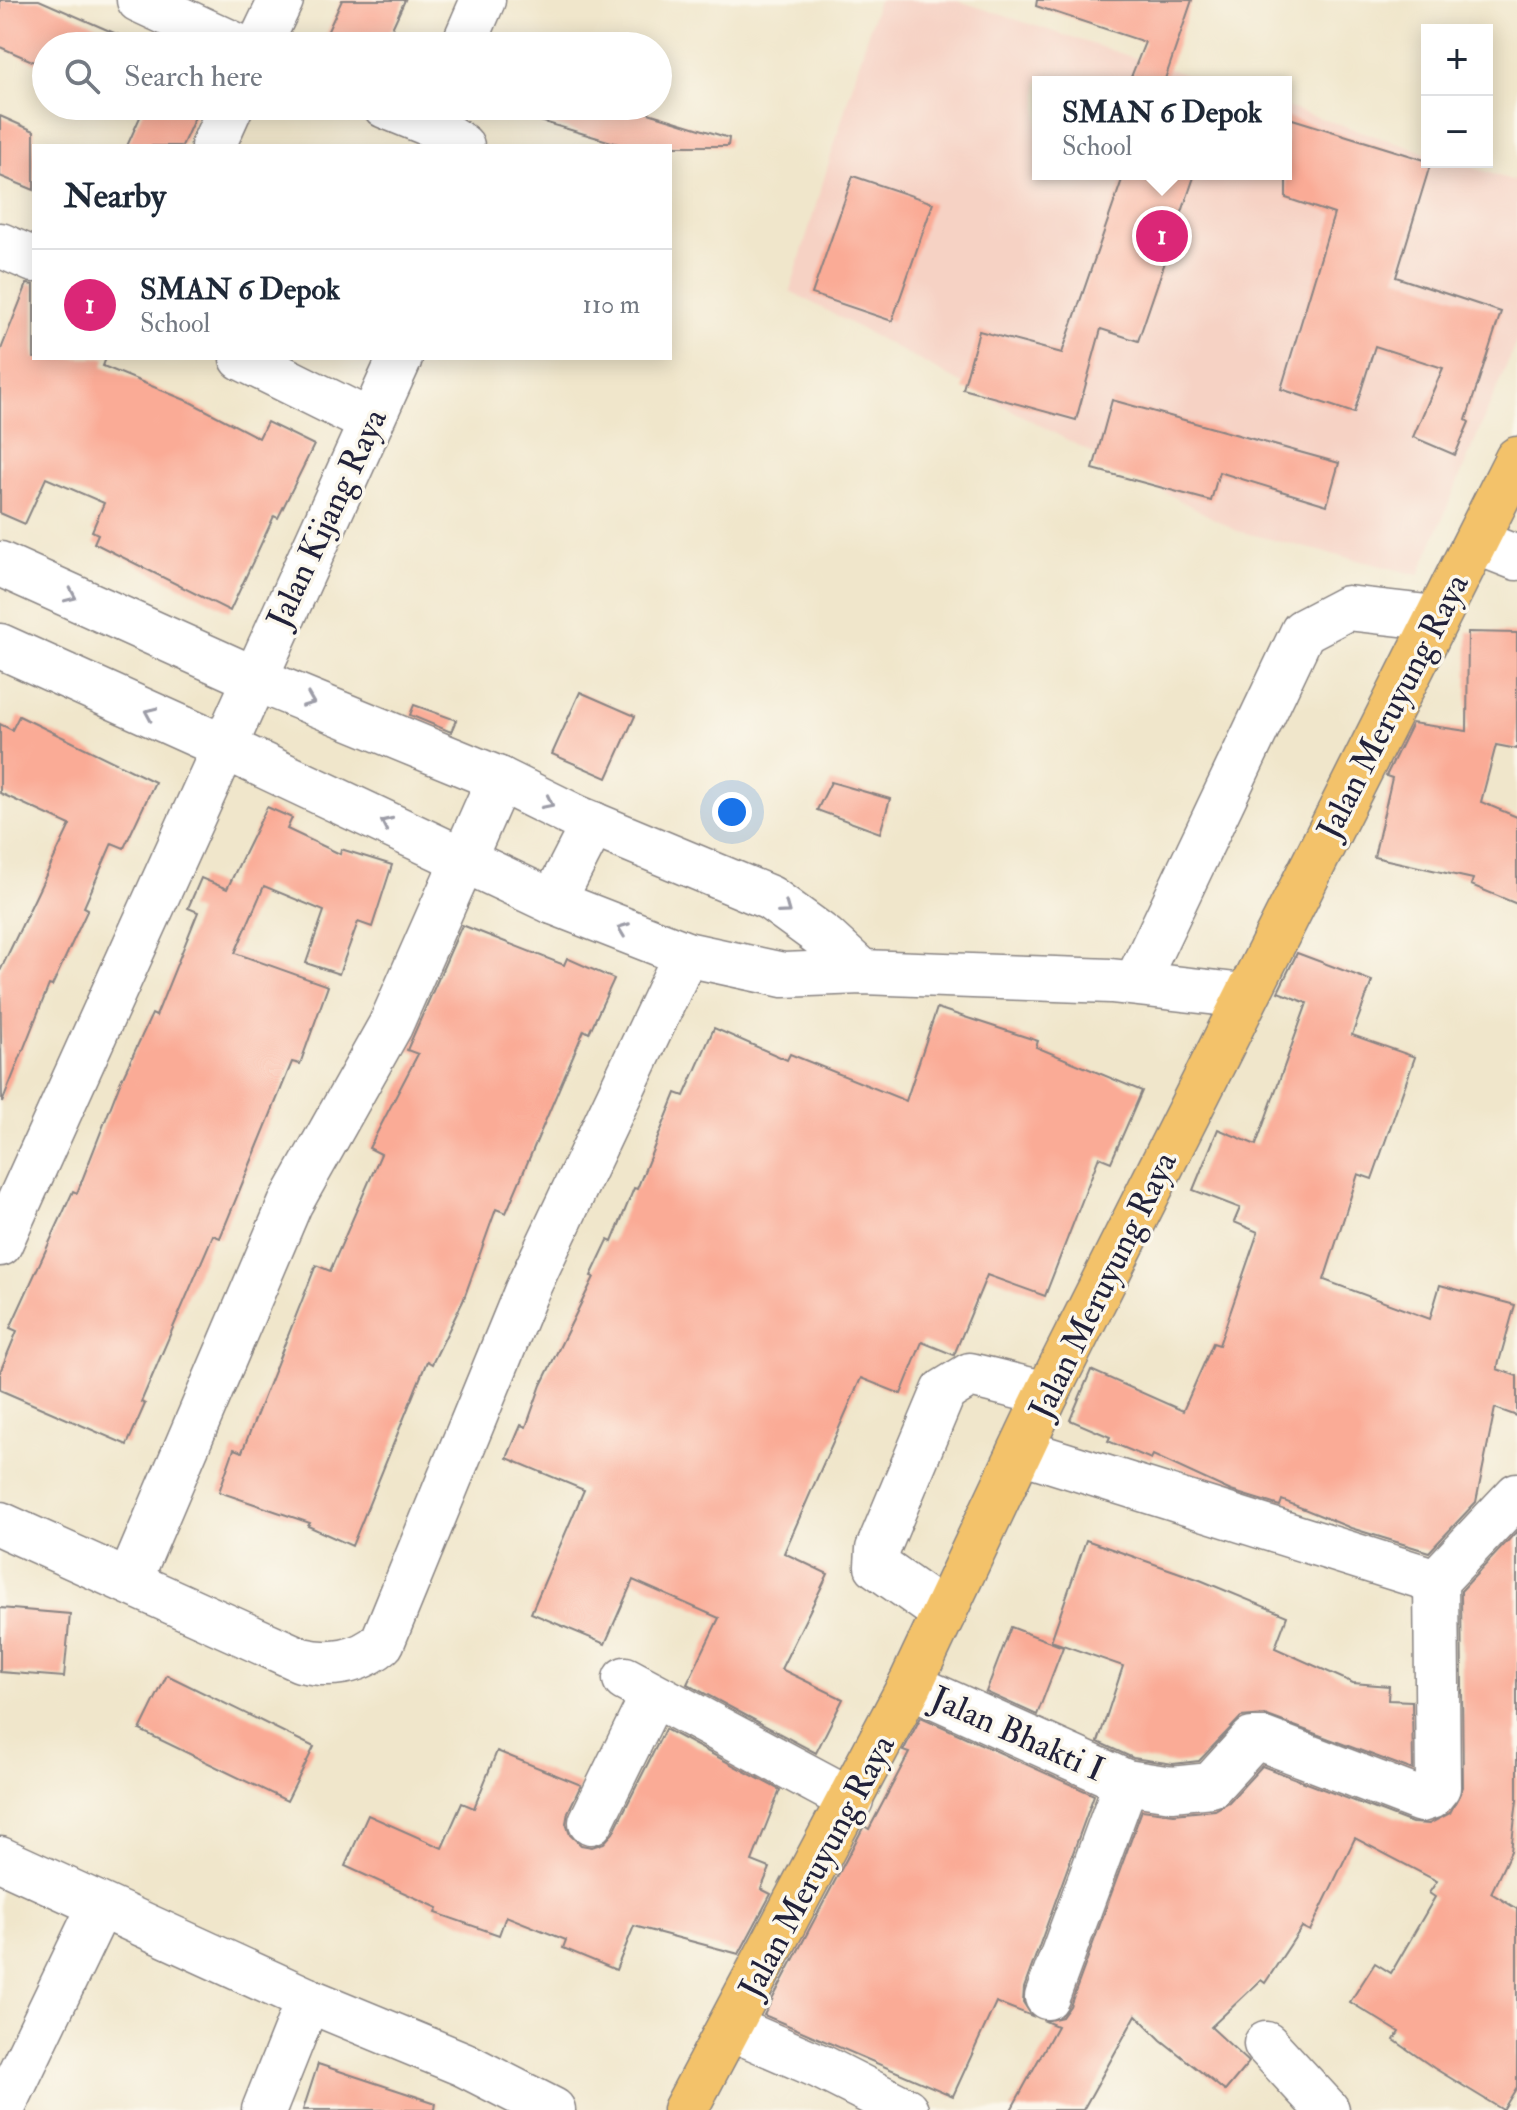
<!DOCTYPE html>
<html lang="en">
<head>
<meta charset="utf-8">
<style>
  :root { --surface:#fff; --page:#f2f2f3; --text:#1f2937; --muted:#747a83; --line:#e0e1e3; --accent:#db2777 }
  body { margin:0; font-family:"IM FELL Double Pica",serif; background:var(--page); color:var(--text) }
  .controls { position:absolute; right:24px; top:24px; display:grid; overflow:hidden; border-radius:0px; box-shadow:0 4px 20px #0003 }
  .controls button { width:72px; height:72px; display:grid; place-items:center; padding:0; border:0; border-bottom:2px solid var(--line); background:var(--surface); color:var(--text); font:40px sans-serif }
  .you { position:absolute; left:732px; top:812px; width:28px; height:28px; margin:-20px; border:6px solid #fff; border-radius:50%; background:#1a73e8; box-shadow:0 0 0 12px #1a73e833 }
  .badge { display:grid; place-items:center; width:52px; height:52px; border-radius:50%; background:var(--accent); color:#fff; font-size:26px; font-weight:700 }
  .pin { position:absolute; translate:-50% -50%; border:4px solid #fff; box-shadow:0 2px 8px #0006 }
  .popup { position:absolute; left:1032px; top:76px; width:260px; height:104px; box-sizing:border-box; display:grid; place-content:center; border-radius:0px; background:var(--surface); filter:drop-shadow(0 2px 6px #0005); font-size:26px; white-space:nowrap; color:var(--muted) }
  .popup b { font-size:30px; color:var(--text) }
  .popup::after { content:''; position:absolute; left:50%; top:100%; margin-left:-16px; border:16px solid transparent; border-top-color:var(--surface) }
  .list { margin:0; padding:0; list-style:none }
  h2 { display:flex; justify-content:space-between; align-items:center; height:104px; margin:0; padding:0 32px; font-size:34px }
  h2 small { font-size:26px; font-weight:400; color:var(--muted) }
  .list li { display:grid; grid-template-columns:52px 1fr auto; gap:24px; align-items:center; box-sizing:border-box; height:112px; padding:0 32px; border-top:2px solid var(--line) }
  .list b { display:block; font-size:30px; white-space:nowrap }
  .list p { margin:0; font-size:26px; white-space:nowrap; color:var(--muted) }
  .list em { font-size:26px; font-style:normal; color:var(--muted) }
  .icon { flex:none; width:44px; height:44px; fill:none; stroke:currentColor; stroke-width:2; stroke-linecap:round; stroke-linejoin:round }
  .map { position:relative; flex:none; width:1517px; height:2110px; overflow:hidden }
  .search { position:absolute; background:var(--surface); box-shadow:0 4px 20px #0003; left:32px; top:32px; width:640px; height:88px; display:flex; align-items:center; gap:20px; box-sizing:border-box; padding:0 28px; border-radius:44px; color:var(--muted); font-size:30px }
  .panel { position:absolute; background:var(--surface); box-shadow:0 4px 20px #0003; left:32px; top:144px; width:640px; height:216px; border-radius:0px }
  .map>svg:first-child { display:block }
  .built { fill:#f6d2c4 }
  .building { fill:#faab96 }
  .lines { fill:none; stroke-linecap:round; stroke-linejoin:round }
  .minor-casing { stroke:#898483; stroke-width:47 }
  .major-casing { stroke:#898483; stroke-width:47 }
  .minor { stroke:#fff; stroke-width:44 }
  .major { stroke:#f3c26a; stroke-width:44 }
  .oneway { stroke:#9c9ca7 }
  .labels { text-anchor:middle; stroke-width:7; stroke-linejoin:round; paint-order:stroke }
  .street-label { font-size:34px; fill:#22223b; stroke:#fbf7ec }
</style>
</head>
<body>
<div class="map">
<svg width="1517" height="2110" viewBox="0 0 1517 2110">
  <rect width="100%" height="100%" fill="#fbf7ec"/>
  <filter id="ink" filterUnits="userSpaceOnUse"><feTurbulence type="fractalNoise" baseFrequency=".0125" numOctaves="2"/><feDisplacementMap in="SourceGraphic" scale="16" xChannelSelector="R" yChannelSelector="G"/><feConvolveMatrix kernelMatrix="1 2 1 2 8 2 1 2 1" color-interpolation-filters="sRGB"/></filter>
  <filter id="wash" filterUnits="userSpaceOnUse"><feTurbulence type="fractalNoise" baseFrequency=".006" numOctaves="4" result="noise"/><feDisplacementMap in="SourceGraphic" scale="32" xChannelSelector="R" yChannelSelector="G"/><feGaussianBlur stdDeviation="1.8" result="paint"/><feColorMatrix in="noise" values="0 0 0 0 0 0 0 0 0 0 0 0 0 0 0 0 0 1.4 0 .05"/><feComposite in="paint" operator="in"/></filter>
  <g filter="url(#wash)">
    <rect width="100%" height="100%" fill="#f0e6cb"/>
    <polygon class="built" points="878,0 956,0 1209,82 1038,82 1038,174 1286,174 1286,107 1427,153 1427,162 1456,162 1517,182 1517,340 1419,575 1237,531 790,291"/>
    <g id="blocks">
      <g class="building">
        <polygon points="0,0 39,0 144,46 46,46 46,67 0,47"/>
        <polygon points="342,0 405,0 384,46 321,46"/>
        <polygon points="1037,0 1192,0 1164,82 1129,82 1145,42 1036,6"/>
        <polygon points="145,106 200,106 182,146 127,146"/>
        <polygon points="521,106 626,106 729,138 728,146 625,146 520,115"/>
        <polygon points="0,116 34,131 34,190 0,176"/>
        <polygon points="1286,117 1431,162 1396,277 1501,312 1466,420 1469,422 1455,455 1413,437 1443,368 1375,346 1354,413 1281,389 1334,214 1286,198"/>
        <polygon points="1124,174 1195,174 1138,341 1101,329 1076,420 963,389 979,331 1062,353"/>
        <polygon points="853,176 933,203 892,321 812,294"/>
        <polygon points="27,284 34,285 34,358 106,358 103,366 190,402 259,438 267,422 314,445 278,518 274,516 230,611 94,543 98,534 92,531 104,503 46,478 25,524 0,513 0,352"/>
        <polygon points="1112,400 1339,463 1327,505 1219,472 1211,501 1093,469"/>
        <polygon points="1468,632 1517,633 1517,749 1496,745 1481,802 1517,817 1517,904 1471,885 1473,879 1374,857 1392,778 1386,776 1412,723 1467,731"/>
        <polygon points="580,692 635,716 607,778 552,754"/>
        <polygon points="414,705 456,720 451,732 410,715"/>
        <polygon points="19,716 155,782 124,848 112,843 84,907 88,909 52,986 49,985 2,1103 0,971 70,825 0,793 0,724 12,730"/>
        <polygon points="831,782 890,799 880,833 817,810"/>
        <polygon points="267,807 292,818 287,829 340,854 341,849 392,865 372,927 358,922 339,974 306,963 324,911 264,886 235,953 328,986 300,1064 292,1062 220,1238 213,1235 141,1402 145,1404 127,1445 0,1390 0,1372 17,1331 10,1328 73,1191 77,1193 120,1083 152,1014 156,1016 198,912 188,908 201,878 227,889"/>
        <polygon points="462,925 564,965 567,958 614,979 589,1033 584,1030 506,1213 496,1209 463,1301 432,1364 427,1361 352,1546 308,1526 310,1523 219,1492 234,1449 242,1452 316,1265 330,1271 381,1154 369,1148 418,1054 407,1050"/>
        <polygon points="1297,953 1372,981 1352,1035 1415,1057 1372,1179 1358,1174 1324,1280 1430,1319 1440,1285 1515,1305 1497,1369 1517,1376 1517,1416 1495,1408 1476,1502 1429,1552 1351,1528 1282,1500 1280,1506 1231,1491 1153,1455 1151,1459 1108,1441 1110,1437 1070,1420 1091,1370 1183,1411 1213,1343 1219,1345 1258,1232 1234,1222 1240,1208 1193,1190 1218,1129 1256,1145 1307,1003 1278,992"/>
        <polygon points="937,1008 1038,1041 1036,1047 1142,1091 1111,1162 1099,1157 1045,1296 987,1275 954,1355 922,1342 901,1394 861,1378 784,1553 828,1574 781,1669 843,1699 816,1753 687,1684 719,1618 633,1580 605,1644 531,1613 584,1490 507,1458 521,1425 526,1427 541,1385 594,1277 591,1276 608,1240 612,1242 634,1188 637,1189 676,1093 684,1096 714,1028 787,1060 790,1054 906,1101"/>
        <polygon points="1517,1531 1517,1800 1511,1851 1491,1893 1517,1909 1517,2087 1503,2110 1434,2068 1394,2040 1399,2032 1350,2002 1375,1963 1391,1973 1435,1897 1429,1893 1437,1881 1355,1838 1310,1931 1302,1927 1265,1983 1261,1980 1211,2027 1249,2062 1225,2091 1161,2040 1136,2015 1083,2110 1011,2110 1057,2026 1045,2021 1062,2017 1070,2006 1142,1810 1174,1814 1215,1810 1229,1802 1262,1766 1412,1823 1429,1824 1450,1813 1463,1787 1461,1591"/>
        <polygon points="1086,1540 1200,1580 1287,1616 1275,1648 1353,1683 1389,1686 1388,1700 1412,1701 1413,1770 1265,1715 1241,1717 1199,1761 1173,1764 1133,1758 1098,1742 1123,1666 1051,1641"/>
        <polygon points="0,1608 70,1614 64,1677 0,1672"/>
        <polygon points="1011,1627 1063,1647 1037,1715 986,1692"/>
        <polygon points="167,1675 314,1747 287,1801 140,1730"/>
        <polygon points="921,1717 1094,1795 1024,1988 1023,2002 1032,2016 996,2002 953,2096 764,2015 864,1826 869,1829 909,1753 903,1751"/>
        <polygon points="665,1729 780,1790 752,1861 770,1868 761,1889 771,1894 739,1954 634,1926 616,1970 563,1948 566,1940 506,1916 499,1935 436,1913 438,1908 345,1866 368,1815 442,1848 462,1803 474,1808 497,1751 581,1785 568,1812 566,1823 570,1835 581,1845 592,1847 604,1843 613,1833"/>
        <polygon points="318,2064 436,2103 435,2110 303,2110"/>
      </g>
    </g>
  </g>
  <g filter="url(#ink)">
    <use href="#blocks" fill-opacity="0" stroke="#898483" stroke-width="2"/>
    <g class="lines">
      <defs>
        <g id="minor">
          <polyline points="139,0 238,46"/>
          <polyline points="259,46 281,0"/>
          <polyline points="463,46 483,0"/>
          <polyline points="385,106 429,124 462,146"/>
          <polyline points="213,146 231,106"/>
          <polyline points="0,245 34,260"/>
          <polyline points="242,358 371,422"/>
          <polyline points="1476,542 1517,558"/>
          <polyline points="0,564 253,678 499,779 578,818 770,898 825,938 862,972"/>
          <polyline points="0,646 222,746 553,902 686,954 783,975 862,972 1111,981 1245,996"/>
          <polyline points="553,902 593,824"/>
          <polyline points="1136,983 1303,631 1347,608 1436,618"/>
          <polyline points="0,1244 400,358"/>
          <polyline points="1021,1451 1436,1581"/>
          <path d="M0,1524L301,1660C332,1667 358,1663 382,1643L526,1292L686,954"/>
          <polyline points="1436,1581 1517,1495"/>
          <polyline points="129,1582 290,1204 390,1026 499,779"/>
          <polyline points="944,1613 877,1566 878,1549 944,1391 970,1375 1047,1394"/>
          <polyline points="625,1679 851,1800"/>
          <polyline points="910,1685 1126,1782 1172,1789 1211,1785 1252,1740 1264,1740 1421,1800 1430,1797 1438,1787 1436,1581"/>
          <polyline points="591,1822 653,1695"/>
          <polyline points="0,1859 308,2000 463,2064 553,2110"/>
          <polyline points="1047,1997 1126,1782"/>
          <polyline points="731,2028 821,2067 906,2110"/>
          <polyline points="1266,2044 1327,2110"/>
          <polyline points="2,2110 100,1906"/>
          <polyline points="264,2110 308,2000"/>
        </g>
        <polyline id="major" points="685,2110 910,1685 1047,1394 1517,459"/>
      </defs>
      <use href="#minor" class="minor-casing"/>
      <use href="#major" class="major-casing"/>
      <use href="#minor" class="minor"/>
      <use href="#major" class="major"/>
    </g>
    <defs><path id="oneway-chevron" d="M-2-3.5L2.5 0L-2 3.5" fill="none" stroke-width="1.6" stroke-linecap="round" stroke-linejoin="round" transform="scale(2)"/></defs>
    <g class="oneway">
      <use href="#oneway-chevron" transform="translate(71 596) rotate(24)"/>
      <use href="#oneway-chevron" transform="translate(309 701) rotate(22)"/>
      <use href="#oneway-chevron" transform="translate(150 713) rotate(-156)"/>
      <use href="#oneway-chevron" transform="translate(548 803) rotate(26)"/>
      <use href="#oneway-chevron" transform="translate(386 823) rotate(-155)"/>
      <use href="#oneway-chevron" transform="translate(785 909) rotate(36)"/>
      <use href="#oneway-chevron" transform="translate(623 929) rotate(-159)"/>
    </g>
  </g>
  <g class="labels">
    <g class="street-label">
      <text transform="translate(326 518) rotate(-65)" y="12">Jalan Kijang Raya</text>
      <text transform="translate(1392 706) rotate(-63)" y="12">Jalan Meruyung Raya</text>
      <text transform="translate(1102 1285) rotate(-64)" y="12">Jalan Meruyung Raya</text>
      <text transform="translate(1018 1733) rotate(24)" y="12">Jalan Bhakti I</text>
      <text transform="translate(816 1866) rotate(-62)" y="12">Jalan Meruyung Raya</text>
    </g>
  </g>
</svg>
<div class="controls">
<button>+</button>
<button>−</button>
</div>
<div class="you"></div>
<div class="pin badge" style="left:1162px;top:236px">1</div>
<div class="popup"><b>SMAN 6 Depok</b>School</div>
<div class="search"><svg class="icon" aria-label="search" viewBox="0 0 24 24"><circle cx="10" cy="10" r="6"/><path d="M15 15l6 6"/></svg>Search here</div>
<section class="panel">
<h2>Nearby<small></small></h2>
<ul class="list">
<li><span class="badge">1</span><div><b>SMAN 6 Depok</b><p>School</p></div><em>110 m</em></li>
</ul>
</section>
</div>
</body>
</html>
